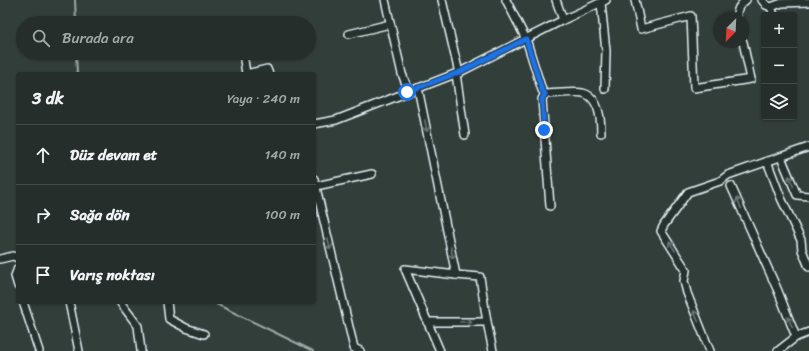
<!DOCTYPE html>
<html lang="tr">
<head>
<meta charset="utf-8">
<style>
  :root { --surface:#262e2b; --page:#323a37; --text:#f1f3f6; --muted:#a4a8a9; --line:#424a47 }
  body { margin:0; font-family:Sriracha,sans-serif; background:var(--page); color:var(--text) }
  .controls { position:absolute; right:12px; top:12px; display:grid; overflow:hidden; border-radius:4px; box-shadow:0 1px 3px #0004 }
  .controls button { width:36px; height:36px; display:grid; place-items:center; padding:0; border:0; border-bottom:1px solid var(--line); background:var(--surface); color:var(--text); font:20px sans-serif }
  .compass { position:absolute; left:713px; top:12px; width:36px; height:36px; border-radius:50%; background:var(--surface); box-shadow:0 1px 3px #0004; rotate:204deg }
  .stop { position:absolute; width:12px; height:12px; margin:-9px; border:3px solid #1a73e8; border-radius:50%; background:#fff }
  .stop.end { background:#1a73e8; border-color:#fff; box-shadow:0 1px 4px #0008 }
  .list { margin:0; padding:0; list-style:none }
  h2 { display:flex; justify-content:space-between; align-items:center; height:52px; margin:0; padding:0 16px; font-size:17px }
  h2 small { font-size:13px; font-weight:400; color:var(--muted) }
  .list li { display:grid; grid-template-columns:26px 1fr auto; gap:12px; align-items:center; box-sizing:border-box; height:60px; padding:0 16px; border-top:1px solid var(--line) }
  .list b { display:block; font-size:15px; white-space:nowrap }
  .list em { font-size:13px; font-style:normal; color:var(--muted) }
  .icon { flex:none; width:22px; height:22px; fill:none; stroke:currentColor; stroke-width:2; stroke-linecap:round; stroke-linejoin:round }
  .map { position:relative; flex:none; width:809px; height:351px; overflow:hidden }
  .search { position:absolute; background:var(--surface); box-shadow:0 1px 3px #0004; left:16px; top:16px; width:300px; height:44px; display:flex; align-items:center; gap:10px; box-sizing:border-box; padding:0 14px; border-radius:22px; color:var(--muted); font-size:15px }
  .panel { position:absolute; background:var(--surface); box-shadow:0 1px 3px #0004; left:16px; top:72px; width:300px; height:232px; border-radius:4px }
  .map>svg:first-child { display:block }
  .lines { fill:none; stroke-linecap:round; stroke-linejoin:round }
  .stream { stroke:#9ea9ab; stroke-width:2 }
  .street-casing { stroke:#e8f1f8; stroke-width:10 }
  .street { stroke:#26332d; stroke-width:7 }
  .oneway { stroke:#6a7674 }
  .route { stroke:#1a73e8; stroke-width:5 }
</style>
</head>
<body>
<div class="map">
<svg width="809" height="351" viewBox="0 0 809 351">
  <rect width="100%" height="100%" fill="#323e39"/>
  <filter id="ink" filterUnits="userSpaceOnUse"><feTurbulence type="fractalNoise" baseFrequency=".025" numOctaves="2"/><feDisplacementMap in="SourceGraphic" scale="8" xChannelSelector="R" yChannelSelector="G"/><feConvolveMatrix kernelMatrix="1 2 1 2 8 2 1 2 1" color-interpolation-filters="sRGB"/></filter>
  <g filter="url(#ink)">
    <g class="lines">
      <g class="stream">
        <polyline points="75,0 76,23"/>
        <polyline points="76,53 77,74"/>
        <polyline points="212,302 313,351"/>
      </g>
      <defs>
        <g id="street">
          <polyline points="385,0 402,74 409,91"/>
          <polyline points="442,0 459,73"/>
          <path d="M506,0L526,39L542,90L545,94C554,94 576,91 583,93C599,97 601,120 601,133"/>
          <polyline points="556,0 563,20"/>
          <polyline points="635,0 641,29 691,16 694,88 751,79 743,42"/>
          <polyline points="762,0 766,5 771,7 782,3 809,2"/>
          <polyline points="601,3 606,51 605,89"/>
          <polyline points="771,7 774,15"/>
          <path d="M737,18C736,10 739,5 746,0"/>
          <polyline points="349,34 390,24"/>
          <polyline points="243,53 246,74 267,69 269,74"/>
          <polyline points="456,74 465,135"/>
          <polyline points="418,88 456,275 405,269 440,351"/>
          <polyline points="545,94 542,99 550,206"/>
          <polyline points="314,124 336,120 460,72 563,20 606,0"/>
          <polyline points="781,157 797,195 809,196"/>
          <polyline points="767,161 781,198 801,240 802,250 809,267"/>
          <polyline points="314,179 354,348 360,351"/>
          <polyline points="316,186 372,174"/>
          <polyline points="731,186 778,291 796,337 778,351"/>
          <polyline points="0,259 13,256 18,258"/>
          <polyline points="18,268 15,276 18,286"/>
          <polyline points="456,275 480,277 487,322"/>
          <polyline points="23,302 39,351"/>
          <polyline points="69,302 79,351"/>
          <polyline points="120,302 138,326 141,351"/>
          <polyline points="167,302 169,319 186,328 204,334"/>
          <polyline points="427,322 487,322 493,351"/>
          <polyline points="796,337 809,332"/>
          <polyline points="710,351 687,293 684,281 686,270 661,231 664,225 688,192 720,181 728,175 809,147"/>
        </g>
      </defs>
      <use href="#street" class="street-casing"/>
      <use href="#street" class="street"/>
    </g>
    <defs><path id="oneway-shaft" d="M-6 0H5M1.5-3L5.5 0L1.5 3" fill="none" stroke-width="1.6" stroke-linecap="round" stroke-linejoin="round"/></defs>
    <g class="oneway">
      <use href="#oneway-shaft" transform="translate(426 126) rotate(79)"/>
      <use href="#oneway-shaft" transform="translate(791 181) rotate(-112)"/>
      <use href="#oneway-shaft" transform="translate(739 203) rotate(-113)"/>
      <use href="#oneway-shaft" transform="translate(329 244) rotate(77)"/>
      <use href="#oneway-shaft" transform="translate(672 246) rotate(-122)"/>
      <use href="#oneway-shaft" transform="translate(452 253) rotate(79)"/>
      <use href="#oneway-shaft" transform="translate(696 316) rotate(-112)"/>
      <use href="#oneway-shaft" transform="translate(466 322)"/>
      <use href="#oneway-shaft" transform="translate(790 322) rotate(-112)"/>
    </g>
  </g>
  <g class="lines" filter="url(#ink)">
    <polyline class="route" points="407,92 460,72 526,39 542,90 545,94 542,99 544,130"/>
  </g>
</svg>
<div class="controls">
<button>+</button>
<button>−</button>
<button><svg class="icon" aria-label="layers" viewBox="0 0 24 24"><path d="M12 4l9 5-9 5-9-5zM3 14l9 5 9-5"/></svg></button>
</div>
<svg class="compass" viewBox="-18 -18 36 36"><path d="M0-13l5 13h-10z" fill="#e53935"/><path d="M0 13l5-13h-10z" fill="#a4a8a9"/></svg>
<div class="stop" style="left:407px;top:92px"></div>
<div class="stop end" style="left:544px;top:130px"></div>
<div class="search"><svg class="icon" aria-label="search" viewBox="0 0 24 24"><circle cx="10" cy="10" r="6"/><path d="M15 15l6 6"/></svg>Burada ara</div>
<section class="panel">
<h2>3 dk<small>Yaya · 240 m</small></h2>
<ul class="list">
<li><svg class="icon" aria-label="ahead" viewBox="0 0 24 24"><path d="M12 20V5M6 11l6-6 6 6"/></svg><div><b>Düz devam et</b></div><em>140 m</em></li>
<li><svg class="icon" aria-label="right" viewBox="0 0 24 24"><path d="M7 20v-9h11M14 6l5 5-5 5"/></svg><div><b>Sağa dön</b></div><em>100 m</em></li>
<li><svg class="icon" aria-label="arrive" viewBox="0 0 24 24"><path d="M6 21V4h12l-3 4 3 4H6"/></svg><div><b>Varış noktası</b></div></li>
</ul>
</section>
</div>
</body>
</html>
